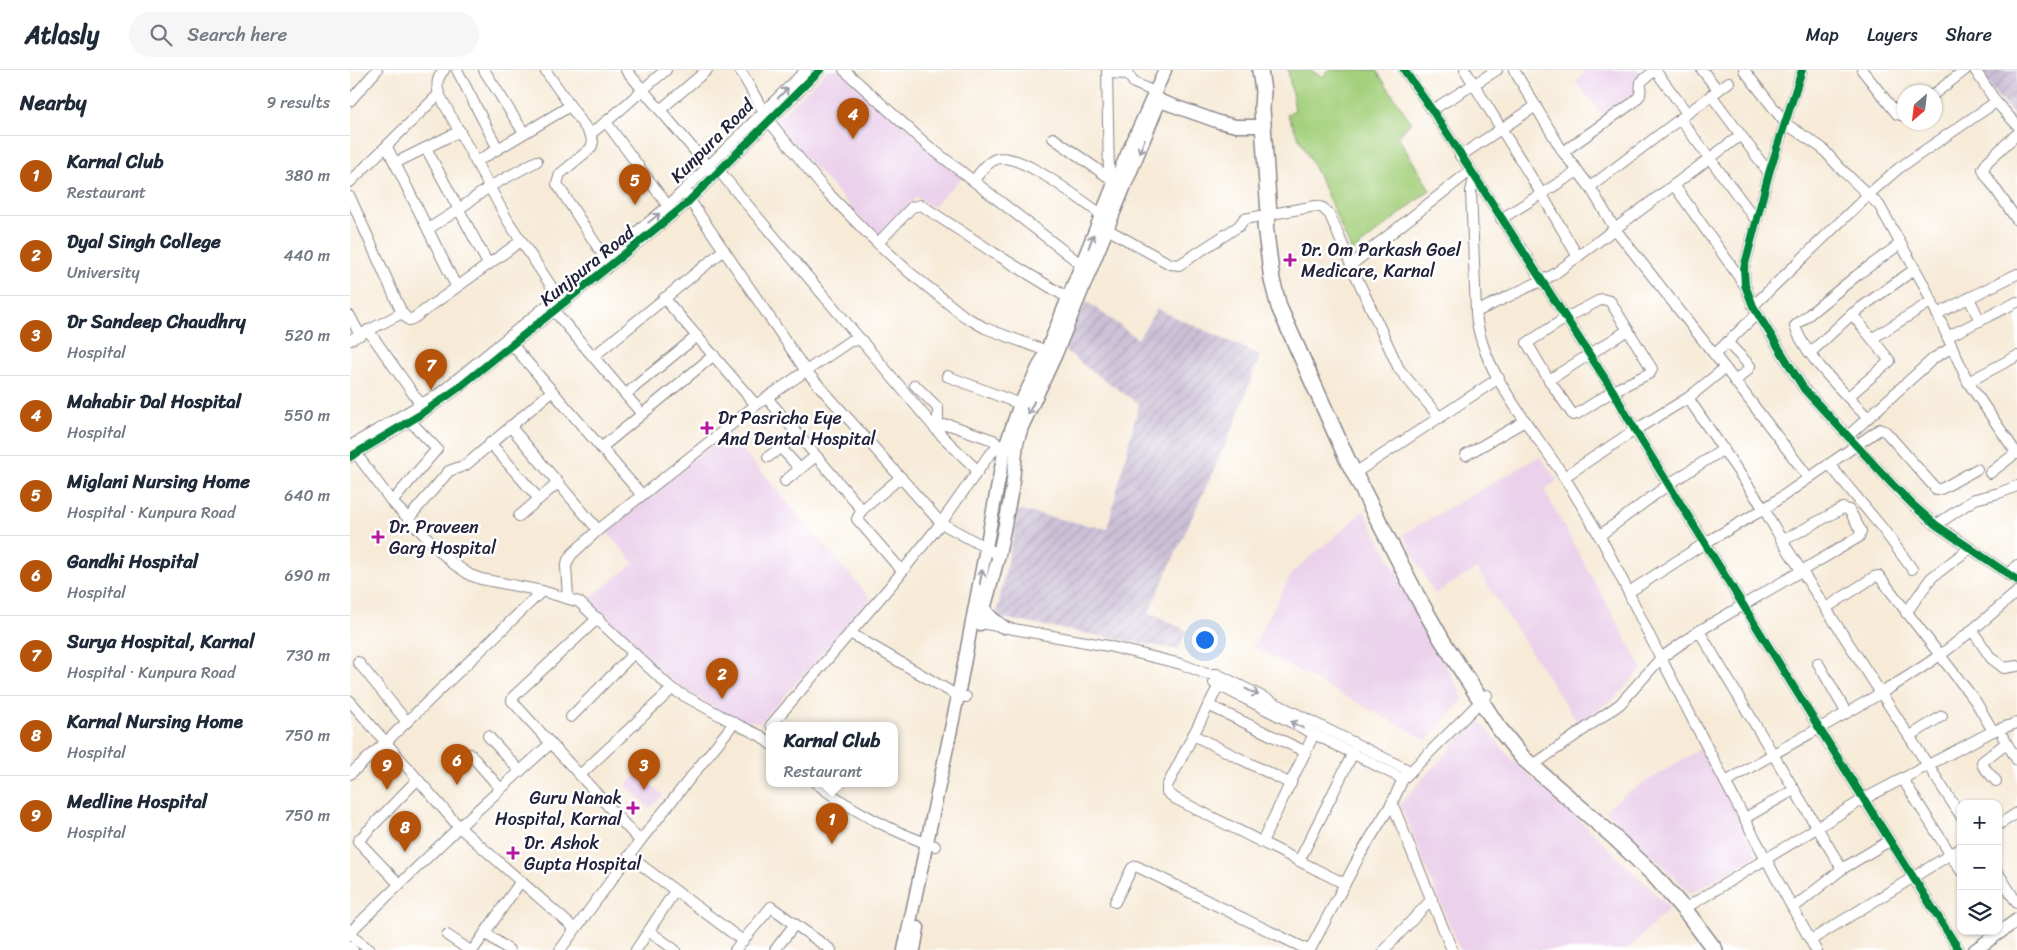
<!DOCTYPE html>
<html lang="en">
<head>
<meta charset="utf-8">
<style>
  :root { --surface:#fff; --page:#f6f6f7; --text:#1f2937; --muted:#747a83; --line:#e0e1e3; --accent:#b45309 }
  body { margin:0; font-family:Sriracha,sans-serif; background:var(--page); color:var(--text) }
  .controls { position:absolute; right:15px; bottom:15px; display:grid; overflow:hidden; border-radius:10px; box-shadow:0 1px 4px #0004 }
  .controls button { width:45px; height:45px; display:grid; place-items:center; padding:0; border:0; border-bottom:1px solid var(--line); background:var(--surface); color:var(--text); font:25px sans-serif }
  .compass { position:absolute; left:1547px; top:15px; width:45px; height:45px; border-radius:50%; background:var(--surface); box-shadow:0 1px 4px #0004; rotate:208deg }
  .you { position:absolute; left:854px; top:569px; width:18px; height:18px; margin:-12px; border:4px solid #fff; border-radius:50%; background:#1a73e8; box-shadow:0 0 0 8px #1a73e833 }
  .badge { display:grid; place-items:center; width:32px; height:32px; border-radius:50%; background:var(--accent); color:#fff; font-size:16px; font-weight:700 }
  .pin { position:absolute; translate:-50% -41px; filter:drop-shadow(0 1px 2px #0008) }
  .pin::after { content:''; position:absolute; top:26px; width:18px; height:15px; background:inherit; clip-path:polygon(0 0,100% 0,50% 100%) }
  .popup { position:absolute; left:416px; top:652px; width:132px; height:65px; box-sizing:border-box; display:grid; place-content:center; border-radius:10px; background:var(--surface); filter:drop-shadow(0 1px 4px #0005); font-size:16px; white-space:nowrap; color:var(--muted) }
  .popup b { font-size:19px; color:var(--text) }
  .popup::after { content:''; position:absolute; left:50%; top:100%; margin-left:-10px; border:10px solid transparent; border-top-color:var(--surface) }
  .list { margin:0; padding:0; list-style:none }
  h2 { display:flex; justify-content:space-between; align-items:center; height:65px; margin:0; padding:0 20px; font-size:21px }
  h2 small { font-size:16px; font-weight:400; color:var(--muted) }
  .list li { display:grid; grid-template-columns:32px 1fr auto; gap:15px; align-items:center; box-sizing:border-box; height:80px; padding:0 20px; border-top:1px solid var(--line) }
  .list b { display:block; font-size:19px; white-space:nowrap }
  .list p { margin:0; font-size:16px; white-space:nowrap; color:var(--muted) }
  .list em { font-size:16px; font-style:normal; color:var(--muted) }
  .icon { flex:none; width:28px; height:28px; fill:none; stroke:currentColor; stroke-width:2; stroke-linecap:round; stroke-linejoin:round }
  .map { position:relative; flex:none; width:1667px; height:880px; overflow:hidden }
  header { display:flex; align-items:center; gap:30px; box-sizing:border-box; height:70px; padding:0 25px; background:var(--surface); border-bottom:1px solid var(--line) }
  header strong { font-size:24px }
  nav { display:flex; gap:28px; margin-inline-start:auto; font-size:18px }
  .search { width:350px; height:45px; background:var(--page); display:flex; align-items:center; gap:12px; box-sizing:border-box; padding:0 18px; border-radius:28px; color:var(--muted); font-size:19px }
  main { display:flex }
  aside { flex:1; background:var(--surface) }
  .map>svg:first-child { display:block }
  .built { fill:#ebd1eb }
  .industrial { fill:url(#industrial-furrows) }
  .green { fill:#a4d07d; stroke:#63795c }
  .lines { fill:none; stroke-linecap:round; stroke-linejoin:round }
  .minor-casing { stroke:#8c868a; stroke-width:12 }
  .major-casing { stroke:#8c868a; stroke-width:15 }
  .highway-casing { stroke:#8c868a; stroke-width:18 }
  .minor { stroke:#fff; stroke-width:10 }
  .major { stroke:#fff; stroke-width:12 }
  .highway { stroke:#fff; stroke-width:15 }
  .cycleway-casing { stroke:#fff; stroke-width:11 }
  .cycleway { stroke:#00873e; stroke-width:8 }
  .oneway { stroke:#9c9ca7 }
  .poi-dot { fill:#b5179e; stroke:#fff; stroke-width:2 }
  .labels { text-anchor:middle; stroke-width:5; stroke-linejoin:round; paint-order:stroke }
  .street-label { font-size:18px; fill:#22223b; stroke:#fff }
  .poi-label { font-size:18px; fill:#22223b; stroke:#fff; text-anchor:start }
</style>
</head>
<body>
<header>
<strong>Atlasly</strong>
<div class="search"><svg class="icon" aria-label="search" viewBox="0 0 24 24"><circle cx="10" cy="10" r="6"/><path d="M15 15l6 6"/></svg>Search here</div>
<nav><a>Map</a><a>Layers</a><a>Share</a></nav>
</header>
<main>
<aside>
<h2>Nearby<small>9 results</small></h2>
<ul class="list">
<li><span class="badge">1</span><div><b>Karnal Club</b><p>Restaurant</p></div><em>380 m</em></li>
<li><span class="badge">2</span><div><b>Dyal Singh College</b><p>University</p></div><em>440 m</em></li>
<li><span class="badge">3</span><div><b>Dr Sandeep Chaudhry</b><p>Hospital</p></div><em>520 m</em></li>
<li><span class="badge">4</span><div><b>Mahabir Dal Hospital</b><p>Hospital</p></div><em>550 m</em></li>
<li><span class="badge">5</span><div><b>Miglani Nursing Home</b><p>Hospital · Kunpura Road</p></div><em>640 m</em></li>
<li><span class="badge">6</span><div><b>Gandhi Hospital</b><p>Hospital</p></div><em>690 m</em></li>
<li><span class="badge">7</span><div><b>Surya Hospital, Karnal</b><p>Hospital · Kunpura Road</p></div><em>730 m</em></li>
<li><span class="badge">8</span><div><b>Karnal Nursing Home</b><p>Hospital</p></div><em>750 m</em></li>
<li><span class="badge">9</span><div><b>Medline Hospital</b><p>Hospital</p></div><em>750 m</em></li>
</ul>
</aside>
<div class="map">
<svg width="1667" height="880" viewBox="0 0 1667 880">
  <defs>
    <pattern id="industrial-furrows" width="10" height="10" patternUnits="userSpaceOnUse" patternTransform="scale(1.25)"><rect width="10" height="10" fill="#cbbfd5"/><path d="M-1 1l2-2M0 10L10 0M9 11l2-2" fill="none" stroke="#aea4b8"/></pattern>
  </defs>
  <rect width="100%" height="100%" fill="#fff"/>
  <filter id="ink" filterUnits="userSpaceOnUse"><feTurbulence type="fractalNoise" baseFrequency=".02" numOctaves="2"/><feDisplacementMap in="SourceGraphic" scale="10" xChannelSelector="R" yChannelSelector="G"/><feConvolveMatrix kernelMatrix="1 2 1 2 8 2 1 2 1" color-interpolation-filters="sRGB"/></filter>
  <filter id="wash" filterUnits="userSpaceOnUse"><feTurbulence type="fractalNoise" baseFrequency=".0096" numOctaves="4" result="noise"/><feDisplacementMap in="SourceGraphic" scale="20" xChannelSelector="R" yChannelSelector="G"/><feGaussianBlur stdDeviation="1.12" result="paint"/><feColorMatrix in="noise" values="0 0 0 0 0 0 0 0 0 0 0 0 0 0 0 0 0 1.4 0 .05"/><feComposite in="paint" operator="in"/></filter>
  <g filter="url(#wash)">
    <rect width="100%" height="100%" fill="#f7ebd8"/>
    <g class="built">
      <polygon points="478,0 490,0 613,106 583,137 566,127 529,168 424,52"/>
      <polygon points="1233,0 1299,0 1286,11 1290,18 1253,46 1226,12 1235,3"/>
      <polygon points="378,363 521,529 410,653 376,646 307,600 239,529 284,493 255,460"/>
      <polygon points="1190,386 1207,411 1194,420 1292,598 1266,627 1228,654 1127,499 1084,524 1053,464"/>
      <polygon points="1014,441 1114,629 1077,670 903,577 942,503"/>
      <polygon points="1128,648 1162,690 1244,764 1320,838 1277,880 1110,880 1050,734"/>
      <polygon points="1353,677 1407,785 1341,823 1255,740 1276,724"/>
      <polygon points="288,704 313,725 300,738 276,715"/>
    </g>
    <g class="industrial">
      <polygon points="1630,0 1667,0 1667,48 1646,25"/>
      <polygon points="736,231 788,269 807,239 910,285 885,353 799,542 837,561 828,580 646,547 668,440 757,459 789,334 736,297 714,279"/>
    </g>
    <polygon class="green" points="938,0 959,0 974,7 977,0 1026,0 1061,52 1048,67 1080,120 1002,182 971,111 937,44 945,40"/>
  </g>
  <g filter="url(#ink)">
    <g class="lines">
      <defs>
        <g id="minor">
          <path d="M94,0C87,8 86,14 89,24L158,151L211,231"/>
          <polyline points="107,0 148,79"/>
          <polyline points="134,0 174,63"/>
          <polyline points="195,0 240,64 243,72 241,78 210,104 207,114 258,193"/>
          <polyline points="276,0 363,102"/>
          <polyline points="390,0 419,51 475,120 518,164 559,202 614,246 635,258 702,283"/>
          <polyline points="494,0 577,75 732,195"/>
          <polyline points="757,0 759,107"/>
          <polyline points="1054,0 1082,40 1263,321 1285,360 1469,658 1609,880"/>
          <polyline points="1115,0 1191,123 1228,187"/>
          <polyline points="1164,0 1213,82 1240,117 1265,159 1375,298 1459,408"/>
          <polyline points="1305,0 1337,43"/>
          <polyline points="1352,0 1368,20"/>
          <polyline points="1394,0 1436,54 1472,78 1489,97 1529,135 1574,215 1618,312 1667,384"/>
          <polyline points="1452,0 1419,103 1394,198 1395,215 1403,236 1454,319 1542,414 1563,435 1586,455 1667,510"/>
          <polyline points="1512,0 1547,44 1554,46"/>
          <polyline points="1625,0 1646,32 1667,55"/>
          <polyline points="758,3 778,4 784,13 805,22"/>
          <polyline points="1584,24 1615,0"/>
          <polyline points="1361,25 1419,103"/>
          <polyline points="0,31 27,0"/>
          <polyline points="310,40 357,0"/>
          <polyline points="1082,40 1147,0"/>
          <polyline points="1330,49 1406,150"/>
          <polyline points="256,52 318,136"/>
          <path d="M240,64C267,45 290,21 316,0"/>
          <polyline points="1667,64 1638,91 1633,99 1635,104 1667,150"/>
          <polyline points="703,68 761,109"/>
          <polyline points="37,77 106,216"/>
          <polyline points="76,78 138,194"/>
          <polyline points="1213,82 1284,32 1290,25 1291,12 1305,0"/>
          <polyline points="1110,86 1186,36"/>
          <polyline points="126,92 220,36"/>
          <polyline points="45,93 110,61"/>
          <polyline points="369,101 589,363 628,401"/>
          <path d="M1124,108L1121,121L1126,242C1130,302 1183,358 1214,407C1226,426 1238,446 1249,465C1272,506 1290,549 1312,590C1362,687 1412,785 1466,880"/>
          <path d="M624,110C630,103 637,92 646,89C670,81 730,130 751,144"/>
          <polyline points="0,112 89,24"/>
          <polyline points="1324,115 1394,214"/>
          <polyline points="1240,117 1379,12"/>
          <polyline points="337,126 456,301 591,453 649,485"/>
          <polyline points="0,127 52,243 59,250 64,248 171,171"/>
          <polyline points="1151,149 1228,101"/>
          <polyline points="78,159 108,140 139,117 187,91"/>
          <polyline points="757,159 820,194 829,195 889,156 894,149 966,136 973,138 980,145 1001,195 1049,299 1090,348"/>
          <polyline points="528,173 562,137 571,135 644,183 718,228"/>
          <polyline points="1001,195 1120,101"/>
          <polyline points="314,228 406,335"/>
          <polyline points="1619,228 1630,251"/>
          <polygon points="1252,229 1260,231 1302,299 1300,303 1263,321 1227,344 1223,345 1199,310 1177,273 1216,248"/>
          <polyline points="200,236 292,344"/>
          <polyline points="1403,236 1519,124 1549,98 1646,32"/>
          <polyline points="1126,242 1203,205 1391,65"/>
          <polyline points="1587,244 1667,204"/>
          <polyline points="0,246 10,265"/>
          <polyline points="18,260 74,339"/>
          <polyline points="1597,267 1667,232"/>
          <polyline points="1523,268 1582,231"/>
          <polyline points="0,270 52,243"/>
          <polyline points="159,271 291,424"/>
          <polyline points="1377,272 1400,296 1397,301 1385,311"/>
          <polyline points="1460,283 1502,244 1565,199"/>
          <polyline points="1365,284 1407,244"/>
          <polyline points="244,286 374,180"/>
          <polyline points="597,306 670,334"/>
          <polyline points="1199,310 1278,260"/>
          <polyline points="1618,312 1667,286"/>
          <polyline points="565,315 588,338 588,355"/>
          <polyline points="276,324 347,266"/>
          <polyline points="1498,327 1540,291 1502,244"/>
          <polyline points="417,328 512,440"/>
          <polyline points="1338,328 1414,439 1434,474 1611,746"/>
          <path d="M1518,348C1496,325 1454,285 1445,256L1506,206L1550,174"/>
          <polyline points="160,356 248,460"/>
          <polyline points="584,356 600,355 643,370 651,378"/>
          <polyline points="1498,366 1584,288 1601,278"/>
          <polyline points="140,373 189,429"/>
          <polyline points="0,376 90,323 316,138 456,0"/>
          <polyline points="2,378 42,432 101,492 120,505 131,509 192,521 229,532 322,619 384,653 411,666 420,674"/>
          <polyline points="251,378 364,285"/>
          <polyline points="431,378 450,399"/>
          <polyline points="1116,385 1175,351"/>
          <polyline points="0,387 70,345 107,319 335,135 470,0"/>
          <polyline points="418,387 448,365"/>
          <polyline points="1479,394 1533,459 1562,499"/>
          <polyline points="1005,403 1149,308"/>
          <polyline points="1640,403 1666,383"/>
          <polyline points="551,407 512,440 507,449 552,501"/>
          <polyline points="1214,407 1285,360 1338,328 1375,298"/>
          <polyline points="435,411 466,386"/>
          <polyline points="42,432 87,379 60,351"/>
          <polyline points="169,446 208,413"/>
          <polyline points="58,449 99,401 116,395 202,321"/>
          <polyline points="1586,455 1625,429 1649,423 1667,416"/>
          <polyline points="1249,466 1319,414 1374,379"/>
          <polyline points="1659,505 1667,495"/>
          <polyline points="1279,522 1355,473 1414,439 1530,359 1536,362 1587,420 1593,418 1627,399"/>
          <polyline points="218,527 216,497 218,490 222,484 248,460 406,335 500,271 512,270"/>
          <polyline points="1476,538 1524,507 1529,506 1626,632 1643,661"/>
          <polyline points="1556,543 1581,508 1620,478"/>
          <polyline points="248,548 163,627 162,631 290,771"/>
          <polyline points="625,552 758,576 831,594 857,604 867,604 1060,701"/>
          <polyline points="1622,560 1641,588 1654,598 1667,596"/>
          <polyline points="1349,561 1492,799"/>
          <polyline points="500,563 608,626 616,627"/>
          <polyline points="8,592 57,652"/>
          <polyline points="1468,593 1496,642"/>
          <polyline points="864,613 1053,709"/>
          <polyline points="869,615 817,716 817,722 826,729 995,814"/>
          <polyline points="0,631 109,757 225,859"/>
          <polyline points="858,635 956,682"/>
          <polyline points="221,647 284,583"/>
          <polyline points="421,655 543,513 591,453 639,385 645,380 655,377"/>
          <polyline points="843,665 941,714"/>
          <polyline points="138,666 170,701"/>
          <polyline points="1560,666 1592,646"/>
          <polyline points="1653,667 1667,690"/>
          <polyline points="120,684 150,718"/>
          <polyline points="1182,696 1270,634 1311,588 1349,561 1509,467 1511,461 1499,440 1493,438 1432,471"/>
          <polyline points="0,704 35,673 192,521"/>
          <polyline points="230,705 322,619"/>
          <polyline points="1552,708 1611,801"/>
          <polyline points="1646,711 1633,696 1632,692 1656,673"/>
          <path d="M1376,712C1447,668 1522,633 1590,585C1617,566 1642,543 1667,522"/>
          <path d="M466,713C497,738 547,764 585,776"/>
          <polyline points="1042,733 1102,880"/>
          <polyline points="1395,748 1444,720"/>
          <polyline points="1648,755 1667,743"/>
          <polyline points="912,772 964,664"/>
          <polyline points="279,786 393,871"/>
          <polyline points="949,791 1003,683"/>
          <polyline points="1648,803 1667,833"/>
          <polyline points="49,814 8,771 67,710"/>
          <polyline points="765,832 782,798 786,796 958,880"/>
          <polyline points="1443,838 1492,799 1539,771"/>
          <polyline points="1334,839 1514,729 1643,661 1667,653"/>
          <polyline points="299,861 325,880"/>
          <polyline points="0,862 109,757 201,673"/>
          <polyline points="135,863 159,880"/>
          <polyline points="0,865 20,880"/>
          <polyline points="97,865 119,880"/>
          <polyline points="1461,870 1611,778"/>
          <polyline points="0,877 3,880"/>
          <polyline points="123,880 171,811"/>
          <polyline points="210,880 290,771 384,653"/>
          <polyline points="286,880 325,821"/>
          <polyline points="385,880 421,837 481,880"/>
          <polyline points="425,880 445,854"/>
          <polyline points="960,880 1010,785 1042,733 1053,709 1137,625"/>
          <polyline points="1034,880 1082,829"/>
        </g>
        <g id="major">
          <polyline points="810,31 869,52 886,56 913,56"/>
          <polyline points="634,539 642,548 654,557"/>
          <polyline points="630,554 649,485 662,419 667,373 672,357 706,284 810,30"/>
          <polyline points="554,880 608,626 655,377 670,334 697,280 765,111 815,0"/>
          <polyline points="564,880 568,858"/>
          <polyline points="1625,880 1667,850"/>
        </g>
        <polyline id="highway" points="910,0 913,21 912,39 919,145 915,155 922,210 929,237 998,391 1067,526 1092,570 1148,657 1173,688 1264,767 1303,804 1338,844 1365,880"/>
      </defs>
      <use href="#minor" class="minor-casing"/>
      <use href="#major" class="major-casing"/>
      <use href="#highway" class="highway-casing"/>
      <use href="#minor" class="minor"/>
      <use href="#major" class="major"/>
      <use href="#highway" class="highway"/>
      <defs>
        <g id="cycleway">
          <polyline points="1054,0 1082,40 1263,321 1285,360 1469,658 1609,880"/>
          <polyline points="1452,0 1419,103 1394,198 1395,215 1403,236 1454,319 1542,414 1563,435 1586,455 1667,510"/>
          <polyline points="0,387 70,345 107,319 335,135 470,0"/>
        </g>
      </defs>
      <use href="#cycleway" class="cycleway-casing"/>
      <use href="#cycleway" class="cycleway"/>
    </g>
    <defs><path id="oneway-shaft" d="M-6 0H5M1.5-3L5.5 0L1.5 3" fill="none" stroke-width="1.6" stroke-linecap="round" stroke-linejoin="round" transform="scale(1.25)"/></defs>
    <g class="oneway">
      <use href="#oneway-shaft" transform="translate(433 23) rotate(-45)"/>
      <use href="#oneway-shaft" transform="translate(792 76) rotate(111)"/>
      <use href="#oneway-shaft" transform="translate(304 148) rotate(-39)"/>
      <use href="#oneway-shaft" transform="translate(741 171) rotate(-70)"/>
      <use href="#oneway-shaft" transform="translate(681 338) rotate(115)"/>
      <use href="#oneway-shaft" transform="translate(631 507) rotate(-80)"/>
      <use href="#oneway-shaft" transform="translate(902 622) rotate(27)"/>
      <use href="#oneway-shaft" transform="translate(947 655) rotate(-153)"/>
    </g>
  </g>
  <g class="poi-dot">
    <path d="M937.5 182.5h5v5h5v5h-5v5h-5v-5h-5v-5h5z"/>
    <path d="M354.5 350.5h5v5h5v5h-5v5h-5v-5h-5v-5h5z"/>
    <path d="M25.5 459.5h5v5h5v5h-5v5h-5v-5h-5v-5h5z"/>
    <path d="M280.5 730.5h5v5h5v5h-5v5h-5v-5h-5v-5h5z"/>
    <path d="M160.5 775.5h5v5h5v5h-5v5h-5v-5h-5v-5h5z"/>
  </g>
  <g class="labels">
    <g class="street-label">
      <text transform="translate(362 71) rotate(-45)" y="6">Kunpura Road</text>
      <text transform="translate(237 196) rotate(-39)" y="6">Kunjpura Road</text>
    </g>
    <g class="poi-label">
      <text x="951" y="186">Dr. Om Parkash Goel<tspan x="951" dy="21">Medicare, Karnal</tspan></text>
      <text x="368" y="354">Dr Pasricha Eye<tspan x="368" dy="21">And Dental Hospital</tspan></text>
      <text x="39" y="463">Dr. Praveen<tspan x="39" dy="21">Garg Hospital</tspan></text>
      <text x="272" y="734" text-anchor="end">Guru Nanak<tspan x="272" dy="21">Hospital, Karnal</tspan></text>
      <text x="174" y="779">Dr. Ashok<tspan x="174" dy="21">Gupta Hospital</tspan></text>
    </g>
  </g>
</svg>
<div class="controls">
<button>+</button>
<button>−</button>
<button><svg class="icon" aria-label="layers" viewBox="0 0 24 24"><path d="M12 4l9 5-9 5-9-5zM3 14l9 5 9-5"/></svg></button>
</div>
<svg class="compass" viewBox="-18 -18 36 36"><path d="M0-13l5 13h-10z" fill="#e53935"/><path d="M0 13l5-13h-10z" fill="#747a83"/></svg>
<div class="you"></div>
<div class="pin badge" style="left:482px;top:774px">1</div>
<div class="popup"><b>Karnal Club</b>Restaurant</div>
<div class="pin badge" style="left:372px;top:629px">2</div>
<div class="pin badge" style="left:294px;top:720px">3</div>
<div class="pin badge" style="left:503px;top:69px">4</div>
<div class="pin badge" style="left:285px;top:135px">5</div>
<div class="pin badge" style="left:107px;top:715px">6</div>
<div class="pin badge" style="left:81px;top:320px">7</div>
<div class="pin badge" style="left:55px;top:782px">8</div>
<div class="pin badge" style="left:37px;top:720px">9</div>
</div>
</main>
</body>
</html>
